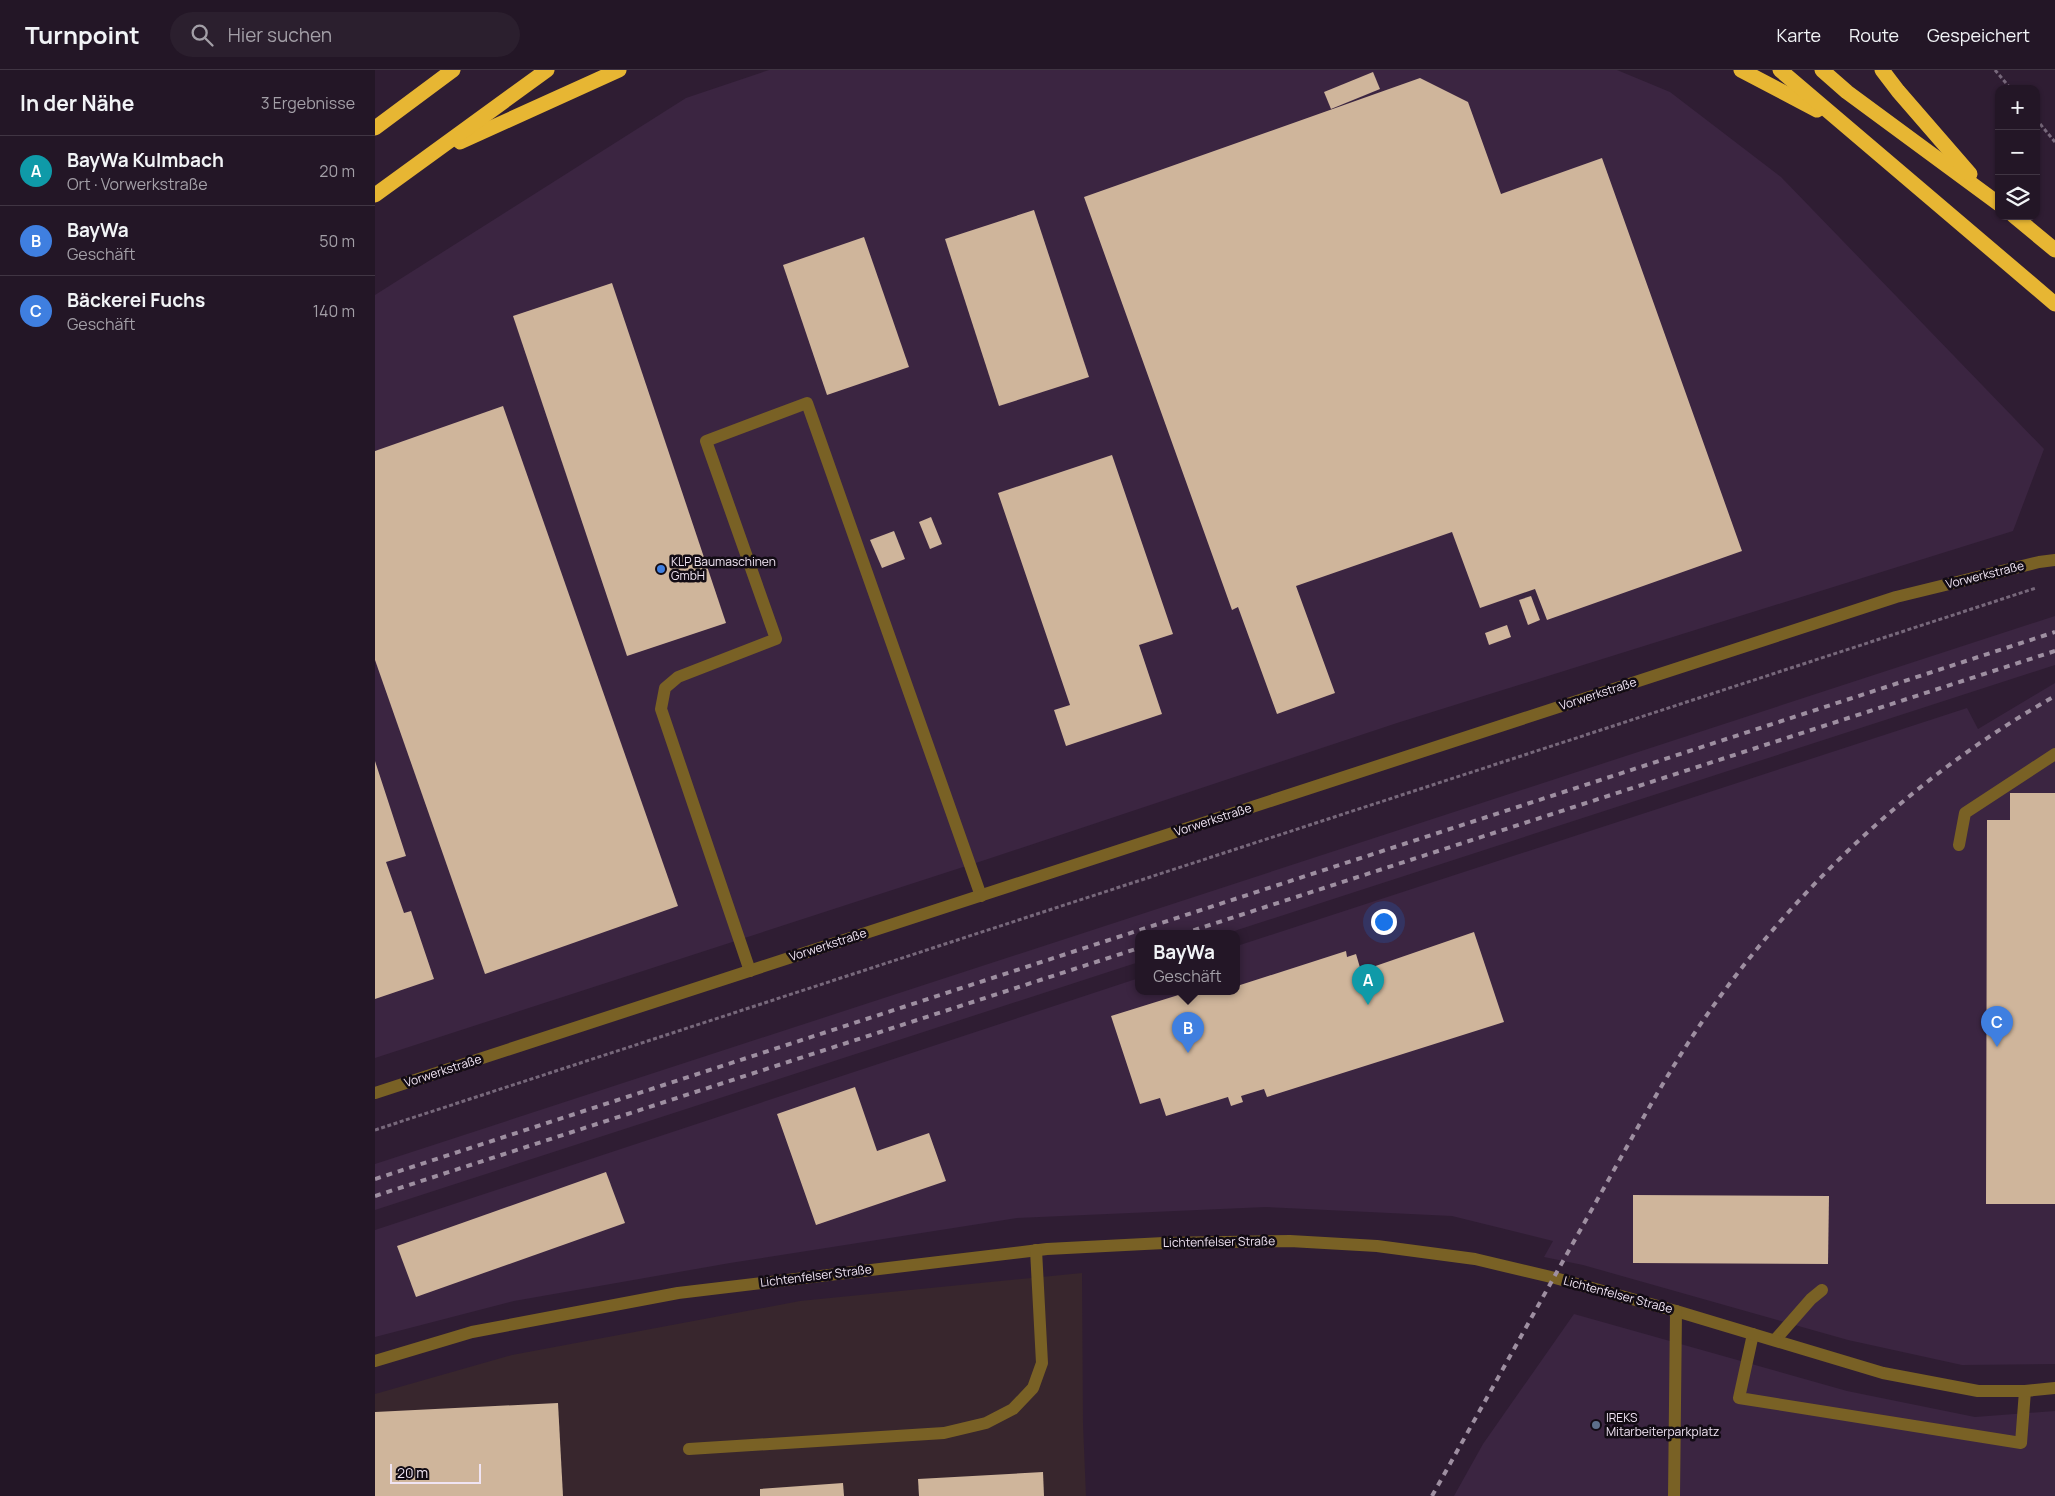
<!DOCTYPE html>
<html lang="de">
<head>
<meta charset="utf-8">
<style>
  :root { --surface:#231626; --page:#2b1f2e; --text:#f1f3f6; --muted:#a39fa7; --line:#403543; --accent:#f59c96 }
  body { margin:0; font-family:Manrope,sans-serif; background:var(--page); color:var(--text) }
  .controls { position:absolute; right:15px; top:15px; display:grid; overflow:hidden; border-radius:10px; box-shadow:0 1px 4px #0004 }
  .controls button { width:45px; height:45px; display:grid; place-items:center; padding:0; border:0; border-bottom:1px solid var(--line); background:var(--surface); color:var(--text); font:25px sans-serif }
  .scale { position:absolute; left:15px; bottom:12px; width:91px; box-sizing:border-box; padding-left:5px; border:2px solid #f0e4f3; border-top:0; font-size:14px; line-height:18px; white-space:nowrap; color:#f0e4f3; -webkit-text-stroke:4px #120b14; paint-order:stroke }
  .you { position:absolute; left:1008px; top:851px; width:18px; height:18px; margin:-12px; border:4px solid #fff; border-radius:50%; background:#1a73e8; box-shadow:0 0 0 8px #1a73e833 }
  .badge { display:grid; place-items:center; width:32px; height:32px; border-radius:50%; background:var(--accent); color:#fff; font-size:16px; font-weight:700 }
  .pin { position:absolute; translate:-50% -41px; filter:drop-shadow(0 1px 2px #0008) }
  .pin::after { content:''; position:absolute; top:26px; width:18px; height:15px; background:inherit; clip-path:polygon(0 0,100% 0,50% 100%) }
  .popup { position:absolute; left:760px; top:860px; width:105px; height:65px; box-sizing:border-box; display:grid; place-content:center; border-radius:10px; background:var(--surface); filter:drop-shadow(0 1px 4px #0005); font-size:16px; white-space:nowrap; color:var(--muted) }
  .popup b { font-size:19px; color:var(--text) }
  .popup::after { content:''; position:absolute; left:50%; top:100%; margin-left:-10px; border:10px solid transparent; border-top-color:var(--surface) }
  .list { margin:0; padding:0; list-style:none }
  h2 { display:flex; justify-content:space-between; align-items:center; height:65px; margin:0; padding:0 20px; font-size:21px }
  h2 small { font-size:16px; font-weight:400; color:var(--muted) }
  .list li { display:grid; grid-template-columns:32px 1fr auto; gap:15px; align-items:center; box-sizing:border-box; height:70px; padding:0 20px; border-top:1px solid var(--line) }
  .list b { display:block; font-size:19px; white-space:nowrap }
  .list p { margin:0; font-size:16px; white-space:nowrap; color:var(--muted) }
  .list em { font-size:16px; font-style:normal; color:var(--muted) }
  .icon { flex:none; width:28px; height:28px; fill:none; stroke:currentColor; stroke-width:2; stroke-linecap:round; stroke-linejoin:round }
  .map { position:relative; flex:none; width:1680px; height:1426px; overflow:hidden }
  header { display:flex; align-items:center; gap:30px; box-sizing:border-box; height:70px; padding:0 25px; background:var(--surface); border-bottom:1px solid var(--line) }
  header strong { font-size:24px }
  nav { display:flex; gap:28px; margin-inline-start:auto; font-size:18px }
  .search { width:350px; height:45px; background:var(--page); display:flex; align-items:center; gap:12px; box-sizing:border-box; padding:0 18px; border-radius:28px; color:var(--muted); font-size:19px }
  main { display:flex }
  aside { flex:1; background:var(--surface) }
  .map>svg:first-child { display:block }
  .built { fill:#3b2541 }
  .industrial { fill:#38262d }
  .building { fill:#cfb59b }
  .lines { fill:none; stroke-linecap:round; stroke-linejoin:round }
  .path { stroke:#77687b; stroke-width:3; stroke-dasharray:4 2.5; stroke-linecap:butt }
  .minor { stroke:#796125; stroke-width:12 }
  .highway { stroke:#e7b633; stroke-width:15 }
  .rail { stroke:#9e8fa1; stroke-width:4; stroke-dasharray:6 6; stroke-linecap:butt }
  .shop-dot { fill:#3f7fe0; stroke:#120b14; stroke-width:2 }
  .service-dot { fill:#5c6f8a; stroke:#120b14; stroke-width:2 }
  .labels { text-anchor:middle; stroke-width:5; stroke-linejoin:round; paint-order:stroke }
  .poi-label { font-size:12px; fill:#f0e4f3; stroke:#120b14; text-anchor:start }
  .street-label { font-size:12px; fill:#f0e4f3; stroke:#120b14 }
</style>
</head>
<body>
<header>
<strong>Turnpoint</strong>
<div class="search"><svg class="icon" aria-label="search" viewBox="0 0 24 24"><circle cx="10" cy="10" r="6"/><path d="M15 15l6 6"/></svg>Hier suchen</div>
<nav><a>Karte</a><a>Route</a><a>Gespeichert</a></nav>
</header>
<main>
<aside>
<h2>In der Nähe<small>3 Ergebnisse</small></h2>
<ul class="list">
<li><span class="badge" style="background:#0f9aa8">A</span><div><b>BayWa Kulmbach</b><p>Ort · Vorwerkstraße</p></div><em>20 m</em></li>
<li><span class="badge" style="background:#3f7fe0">B</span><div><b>BayWa</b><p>Geschäft</p></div><em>50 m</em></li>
<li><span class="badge" style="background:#3f7fe0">C</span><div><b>Bäckerei Fuchs</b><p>Geschäft</p></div><em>140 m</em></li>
</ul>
</aside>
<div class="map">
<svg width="1680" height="1426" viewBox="0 0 1680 1426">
  <rect width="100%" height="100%" fill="#2f1d33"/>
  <g class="built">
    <polygon points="394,0 1242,0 1295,22 1406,107 1669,379 1638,461 1022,653 616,788 0,988 0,225 311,28"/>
    <polygon points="1680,546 1680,595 850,864 764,864 764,892 0,1140 0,1094"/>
    <polygon points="1680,613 1680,1294 1587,1295 1473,1270 1208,1195 1169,1187 1178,1171 1077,1146 891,1137 642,1148 355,1193 139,1231 0,1267 0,1160 764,908 764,922 862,922 862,876 1592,638 1603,659"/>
    <polygon points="1199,1244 1472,1321 1600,1347 1680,1341 1680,1426 1079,1426 1108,1374"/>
  </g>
  <polygon class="industrial" points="707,1203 708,1354 711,1426 0,1426 0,1324 137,1285 425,1231"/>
  <g class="building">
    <polygon points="998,2 1005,19 956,39 949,22"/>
    <polygon points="1045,8 1093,32 1126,124 1227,88 1367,481 1172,550 1160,519 1105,538 1077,462 921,516 960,623 902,644 863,537 857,540 709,127"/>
    <polygon points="659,140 714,307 624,336 570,169"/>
    <polygon points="489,167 534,297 452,325 408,195"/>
    <polygon points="237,213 351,553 252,586 138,246"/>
    <polygon points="128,336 303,836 110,904 0,590 0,381"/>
    <polygon points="737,385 798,564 764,575 787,644 691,676 679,640 695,635 623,423"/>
    <polygon points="556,447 567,474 555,479 544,452"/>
    <polygon points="519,461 530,489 507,498 495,470"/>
    <polygon points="1156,526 1165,550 1153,555 1144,530"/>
    <polygon points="1132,555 1136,567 1114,575 1110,563"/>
    <polygon points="0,691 31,786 11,792 29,843 36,841 59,909 0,929"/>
    <polygon points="1635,723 1680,723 1680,1134 1611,1134 1612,750 1635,750"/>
    <polygon points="1099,862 1129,952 892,1027 889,1019 866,1026 868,1032 856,1036 853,1027 791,1046 785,1028 765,1034 736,946 813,922 862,922 862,916 971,881 972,887 981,884 986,901"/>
    <polygon points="480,1017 502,1081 554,1063 571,1111 441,1155 402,1044"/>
    <polygon points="231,1102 250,1153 41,1227 22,1176"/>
    <polygon points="1258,1125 1454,1126 1453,1194 1258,1193"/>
    <polygon points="183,1333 188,1426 0,1426 0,1342"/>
    <polygon points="668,1402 669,1426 544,1426 543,1409"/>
    <polygon points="468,1413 469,1426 385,1426 385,1419"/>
  </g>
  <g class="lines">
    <g class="path">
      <polyline points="1620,0 1636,19"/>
      <polyline points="1661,49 1680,72"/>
      <polyline points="0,1060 1661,518"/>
    </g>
    <g class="minor">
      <polyline points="1584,775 1590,743 1680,684"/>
      <polyline points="375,901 286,639 290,618 303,607 401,569 331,371 432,333 606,826"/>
      <polyline points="0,1023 1521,527 1664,492 1680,490"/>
      <polyline points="1378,1264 1364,1328 1646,1373 1650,1321"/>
      <polyline points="1400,1270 1436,1229 1447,1220"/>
      <polyline points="0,1291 97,1262 303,1223 672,1179 789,1173 915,1171 1002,1176 1100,1189 1180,1208 1301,1241 1508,1303 1603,1321 1650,1321 1680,1318"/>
      <polyline points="314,1379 569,1363 611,1353 638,1339 658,1318 667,1293 661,1180"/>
      <polyline points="1299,1426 1301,1241"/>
    </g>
    <g class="highway">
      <polyline points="1366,0 1442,40"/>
      <polyline points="1405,0 1680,234"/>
      <polyline points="1447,0 1472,22 1624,134"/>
      <polyline points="1507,0 1523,21 1595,104"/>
      <polyline points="0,58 78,0"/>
      <polyline points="85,72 244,0"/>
      <polyline points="0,125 172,0"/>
      <polyline points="1639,146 1680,180"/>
    </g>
    <g class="rail">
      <polyline points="807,864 1680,581"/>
      <polyline points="0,1109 1680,562"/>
      <polyline points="0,1126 764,878"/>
      <path d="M1057,1426C1112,1328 1166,1230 1221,1132C1260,1063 1297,992 1344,928C1432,807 1549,700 1680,626"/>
    </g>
  </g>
  <circle class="shop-dot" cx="286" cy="499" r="5"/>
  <circle class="service-dot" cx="1221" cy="1355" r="5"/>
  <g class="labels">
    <g class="poi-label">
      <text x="296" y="496">KLP Baumaschinen<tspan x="296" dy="14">GmbH</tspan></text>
      <text x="1231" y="1352">IREKS<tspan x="1231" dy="14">Mitarbeiterparkplatz</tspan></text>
    </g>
    <g class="street-label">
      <text transform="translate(1610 505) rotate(-14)" y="4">Vorwerkstraße</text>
      <text transform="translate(1223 624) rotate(-18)" y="4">Vorwerkstraße</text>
      <text transform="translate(838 750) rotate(-18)" y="4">Vorwerkstraße</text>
      <text transform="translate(453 875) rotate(-18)" y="4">Vorwerkstraße</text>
      <text transform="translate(68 1001) rotate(-18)" y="4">Vorwerkstraße</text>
      <text transform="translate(844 1172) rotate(-1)" y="4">Lichtenfelser Straße</text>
      <text transform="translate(441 1206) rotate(-7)" y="4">Lichtenfelser Straße</text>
      <text transform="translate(1243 1225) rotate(15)" y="4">Lichtenfelser Straße</text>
    </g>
  </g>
</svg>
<div class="controls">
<button>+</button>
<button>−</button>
<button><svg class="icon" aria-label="layers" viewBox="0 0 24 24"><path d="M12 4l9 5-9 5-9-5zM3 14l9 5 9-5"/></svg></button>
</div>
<div class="scale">20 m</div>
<div class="you"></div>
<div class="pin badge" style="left:993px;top:935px;background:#0f9aa8">A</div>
<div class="pin badge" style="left:813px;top:983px;background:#3f7fe0">B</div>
<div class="popup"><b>BayWa</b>Geschäft</div>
<div class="pin badge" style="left:1622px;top:977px;background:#3f7fe0">C</div>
</div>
</main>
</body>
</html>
